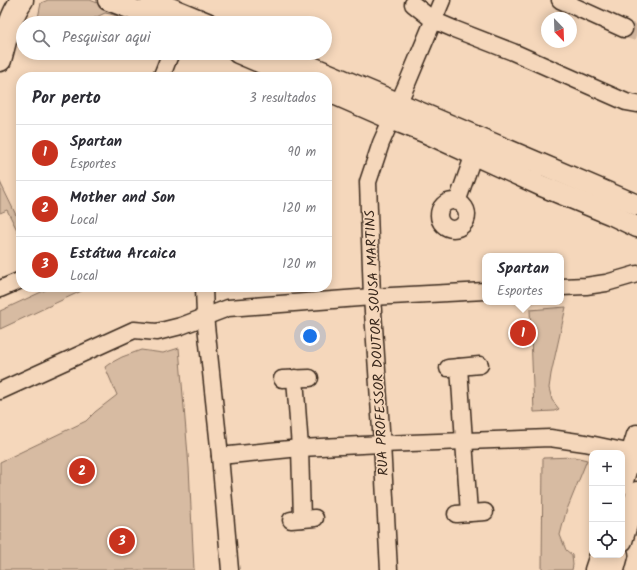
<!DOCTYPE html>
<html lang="pt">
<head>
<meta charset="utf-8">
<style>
  :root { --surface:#fff; --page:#f2f2f3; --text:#2b2b33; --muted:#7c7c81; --line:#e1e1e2; --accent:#c8321e }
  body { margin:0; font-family:Kalam,sans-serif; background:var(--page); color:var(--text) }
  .controls { position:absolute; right:12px; bottom:12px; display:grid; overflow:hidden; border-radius:8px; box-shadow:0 2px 10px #0003 }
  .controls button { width:36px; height:36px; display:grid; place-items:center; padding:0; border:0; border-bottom:1px solid var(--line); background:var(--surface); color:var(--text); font:20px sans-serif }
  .compass { position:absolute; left:541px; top:12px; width:36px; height:36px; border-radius:50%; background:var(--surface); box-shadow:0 2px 10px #0003; rotate:157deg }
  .you { position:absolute; left:310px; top:336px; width:14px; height:14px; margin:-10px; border:3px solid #fff; border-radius:50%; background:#1a73e8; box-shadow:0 0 0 6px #1a73e833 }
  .badge { display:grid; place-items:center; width:26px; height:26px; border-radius:50%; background:var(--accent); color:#fff; font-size:13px; font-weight:700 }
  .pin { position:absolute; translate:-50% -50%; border:2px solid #fff; box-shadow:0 1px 4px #0006 }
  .popup { position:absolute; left:482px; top:253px; width:82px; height:52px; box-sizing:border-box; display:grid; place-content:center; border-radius:8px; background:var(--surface); filter:drop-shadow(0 1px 3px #0005); font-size:13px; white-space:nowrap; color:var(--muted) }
  .popup b { font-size:15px; color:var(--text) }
  .popup::after { content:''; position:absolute; left:50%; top:100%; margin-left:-8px; border:8px solid transparent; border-top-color:var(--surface) }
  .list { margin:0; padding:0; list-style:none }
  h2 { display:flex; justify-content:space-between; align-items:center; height:52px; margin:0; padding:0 16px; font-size:17px }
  h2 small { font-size:13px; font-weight:400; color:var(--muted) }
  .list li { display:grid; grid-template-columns:26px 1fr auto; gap:12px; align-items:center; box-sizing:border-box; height:56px; padding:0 16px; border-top:1px solid var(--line) }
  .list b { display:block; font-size:15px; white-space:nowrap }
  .list p { margin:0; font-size:13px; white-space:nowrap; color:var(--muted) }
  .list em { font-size:13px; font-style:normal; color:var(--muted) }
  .icon { flex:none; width:22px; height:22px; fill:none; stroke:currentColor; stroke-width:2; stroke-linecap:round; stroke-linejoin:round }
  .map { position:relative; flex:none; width:637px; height:570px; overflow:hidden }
  .search { position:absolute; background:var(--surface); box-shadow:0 2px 10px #0003; left:16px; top:16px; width:316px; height:44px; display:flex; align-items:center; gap:10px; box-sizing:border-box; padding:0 14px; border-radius:22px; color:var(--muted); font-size:15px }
  .panel { position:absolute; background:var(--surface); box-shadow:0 2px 10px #0003; left:16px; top:72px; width:316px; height:220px; border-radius:16px }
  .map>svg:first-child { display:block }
  .green { fill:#d7bba2; stroke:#897260 }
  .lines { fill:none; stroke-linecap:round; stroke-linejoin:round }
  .minor-tunnel { stroke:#d0b49c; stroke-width:16; stroke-dasharray:16 8; stroke-linecap:butt }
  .minor-casing { stroke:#3b2a1e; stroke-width:19 }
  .tertiary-casing { stroke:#3b2a1e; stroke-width:23 }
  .secondary-casing { stroke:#3b2a1e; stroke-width:25 }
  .minor { stroke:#f5d7bb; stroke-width:16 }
  .tertiary { stroke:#f5d7bb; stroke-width:20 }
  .secondary { stroke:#f5d7bb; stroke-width:22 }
  .labels { text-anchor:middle; stroke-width:3; stroke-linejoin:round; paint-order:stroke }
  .street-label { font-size:14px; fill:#3b2a1e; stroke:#f5d7bb }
</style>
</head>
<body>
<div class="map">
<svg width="637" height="570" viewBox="0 0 637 570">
  <rect width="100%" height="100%" fill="#f5d7bb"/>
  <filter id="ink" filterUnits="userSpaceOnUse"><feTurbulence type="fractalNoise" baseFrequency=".025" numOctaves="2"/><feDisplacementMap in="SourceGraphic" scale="8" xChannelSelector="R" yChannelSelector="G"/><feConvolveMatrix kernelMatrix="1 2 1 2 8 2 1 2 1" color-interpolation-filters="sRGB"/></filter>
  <g filter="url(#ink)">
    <g class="green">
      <polygon points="48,0 90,0 122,13 120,17 110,14 105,13 84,23 37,23 41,3"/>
      <polygon points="0,182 16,215 21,212 21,231 18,232 7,210 0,213"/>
      <polygon points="52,287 90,287 0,329 0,311"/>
      <polygon points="566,307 551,374 549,388 552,400 559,409 554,411 534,412 530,310"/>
      <polygon points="179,348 189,467 194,570 0,570 0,462 86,421 95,412 117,395 105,367 109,364 122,357 141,350 163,353"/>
      <polygon points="575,457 587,460 566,512 560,535 566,550 572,555 573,565 572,570 542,570 543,458"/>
    </g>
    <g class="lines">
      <polyline class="minor-tunnel" points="624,29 637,33"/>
      <defs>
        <g id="minor">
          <polyline points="560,0 624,29"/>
          <polyline points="413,4 433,20 454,29 513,52 626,102 637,104"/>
          <path d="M161,77C165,69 167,61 171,53"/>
          <circle cx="453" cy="215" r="14"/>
          <polyline points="457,202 474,154"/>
          <polyline points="204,287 205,316 220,456 230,570"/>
          <polyline points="561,287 586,286 606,283 637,274"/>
          <polyline points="0,289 21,280"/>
          <polyline points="459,367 464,441 469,513"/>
          <polyline points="448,368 480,365"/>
          <polyline points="295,378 300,448 302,519"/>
          <polyline points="282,379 310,378"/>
          <polyline points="0,391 134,330 157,332 181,326 228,308 372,297 485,291"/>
          <polyline points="220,456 300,448 382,444 550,438 585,443 637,454"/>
          <polyline points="456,514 485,512"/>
          <polyline points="291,520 315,518"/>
          <polyline points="389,570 382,444 372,297 368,182 381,143 406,86 442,0"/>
        </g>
        <g id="tertiary">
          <polyline points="108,0 168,23"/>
          <polyline points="151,0 207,23"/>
          <polyline points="238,53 294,77"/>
          <polyline points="279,53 398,103 637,205"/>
          <polyline points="327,91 391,119 424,132 542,186 610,214 637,227"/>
          <polyline points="622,484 637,435"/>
          <polyline points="622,541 637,492"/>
          <polyline points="595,570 600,555"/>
          <polyline points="614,570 618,555"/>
        </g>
        <path id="secondary" d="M0,60C6,39 9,18 22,0"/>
      </defs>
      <use href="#minor" class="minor-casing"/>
      <use href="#tertiary" class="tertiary-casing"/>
      <use href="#secondary" class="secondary-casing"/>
      <use href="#minor" class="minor"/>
      <use href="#tertiary" class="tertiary"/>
      <use href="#secondary" class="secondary"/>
    </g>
  </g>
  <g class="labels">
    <g class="street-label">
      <text transform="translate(376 343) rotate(-93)" y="5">RUA PROFESSOR DOUTOR SOUSA MARTINS</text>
    </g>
  </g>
</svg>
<div class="controls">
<button>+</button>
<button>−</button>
<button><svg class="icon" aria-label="locate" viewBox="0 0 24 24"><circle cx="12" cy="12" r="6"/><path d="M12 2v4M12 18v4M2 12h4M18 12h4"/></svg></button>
</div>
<svg class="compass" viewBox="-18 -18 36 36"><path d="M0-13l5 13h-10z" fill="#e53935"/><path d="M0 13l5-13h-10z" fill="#7c7c81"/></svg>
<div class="you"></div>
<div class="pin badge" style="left:523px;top:333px">1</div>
<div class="popup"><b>Spartan</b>Esportes</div>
<div class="pin badge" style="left:82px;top:471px">2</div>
<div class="pin badge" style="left:122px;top:541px">3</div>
<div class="search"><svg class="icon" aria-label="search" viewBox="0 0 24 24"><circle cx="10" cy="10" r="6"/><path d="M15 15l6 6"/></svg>Pesquisar aqui</div>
<section class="panel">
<h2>Por perto<small>3 resultados</small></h2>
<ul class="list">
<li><span class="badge">1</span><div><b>Spartan</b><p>Esportes</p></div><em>90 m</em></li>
<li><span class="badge">2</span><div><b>Mother and Son</b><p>Local</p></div><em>120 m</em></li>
<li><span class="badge">3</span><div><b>Estátua Arcaica</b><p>Local</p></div><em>120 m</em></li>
</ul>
</section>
</div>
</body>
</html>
